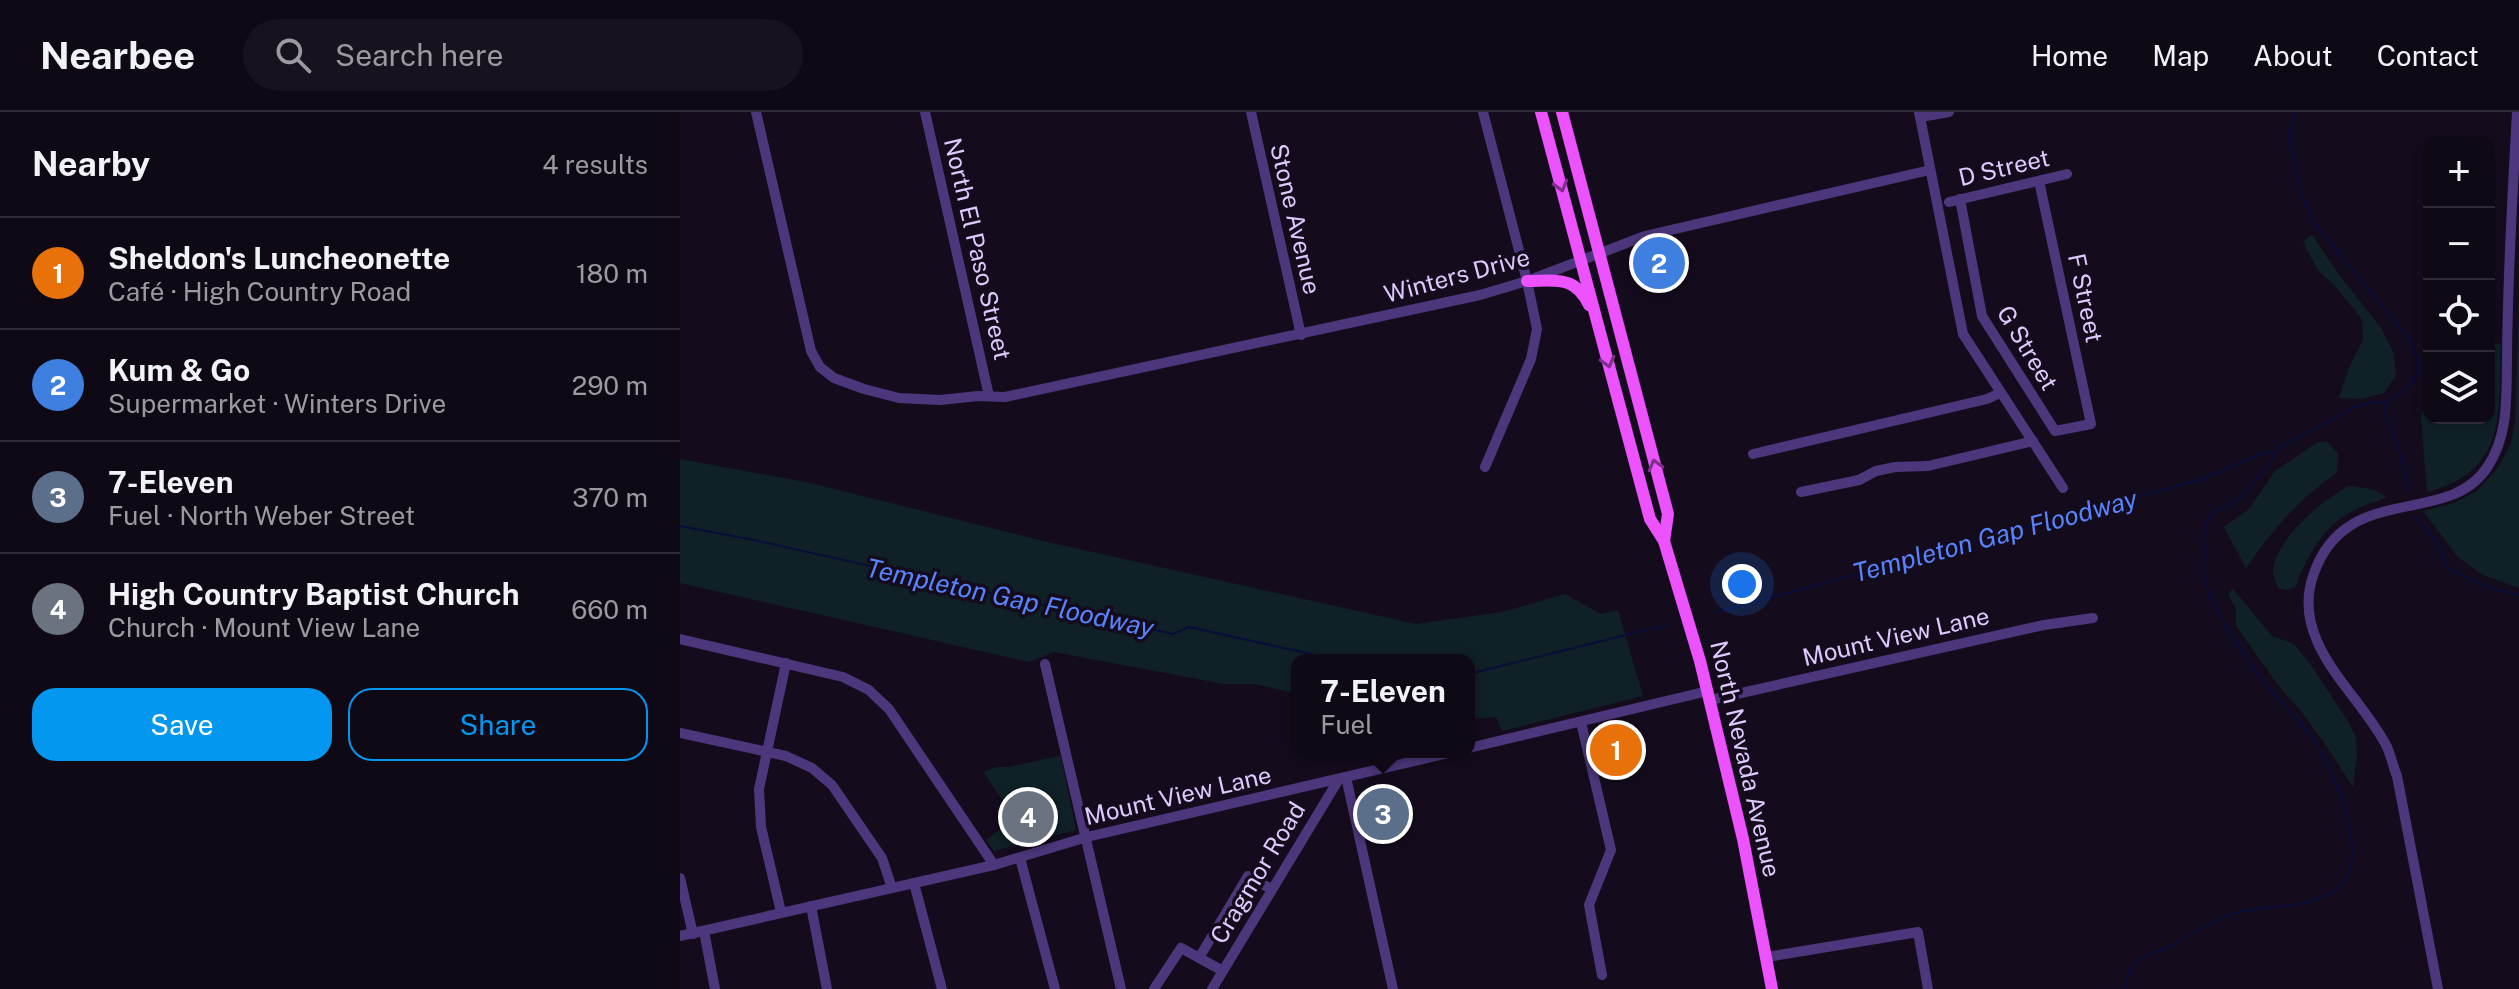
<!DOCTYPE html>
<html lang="en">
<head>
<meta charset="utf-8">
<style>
  :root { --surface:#0f0916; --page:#18121f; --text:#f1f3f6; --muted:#9b9aa1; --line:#2f2a35; --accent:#0397f0 }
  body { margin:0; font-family:"Public Sans",sans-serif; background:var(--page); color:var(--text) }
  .controls { position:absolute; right:24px; top:24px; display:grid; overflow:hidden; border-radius:16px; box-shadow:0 4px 12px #0003 }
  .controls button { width:72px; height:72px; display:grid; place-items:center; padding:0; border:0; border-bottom:2px solid var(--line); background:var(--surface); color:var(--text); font:40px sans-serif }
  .you { position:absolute; left:1062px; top:472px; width:28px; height:28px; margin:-20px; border:6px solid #fff; border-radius:50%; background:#1a73e8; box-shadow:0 0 0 12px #1a73e833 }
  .badge { display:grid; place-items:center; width:52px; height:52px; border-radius:50%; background:var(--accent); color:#fff; font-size:26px; font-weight:700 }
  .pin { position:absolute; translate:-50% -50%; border:4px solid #fff; box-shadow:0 2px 8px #0006 }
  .popup { position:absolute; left:611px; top:542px; width:184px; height:104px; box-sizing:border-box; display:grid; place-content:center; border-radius:16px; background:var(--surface); filter:drop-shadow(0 2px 6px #0005); font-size:26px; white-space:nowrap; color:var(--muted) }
  .popup b { font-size:30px; color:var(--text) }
  .popup::after { content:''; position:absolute; left:50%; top:100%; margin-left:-16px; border:16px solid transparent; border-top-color:var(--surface) }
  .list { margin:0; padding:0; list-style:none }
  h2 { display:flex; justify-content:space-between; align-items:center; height:104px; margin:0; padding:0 32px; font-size:34px }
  h2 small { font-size:26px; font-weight:400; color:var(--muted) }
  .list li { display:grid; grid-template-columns:52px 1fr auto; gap:24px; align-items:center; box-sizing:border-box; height:112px; padding:0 32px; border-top:2px solid var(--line) }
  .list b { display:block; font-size:30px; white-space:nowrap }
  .list p { margin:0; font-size:26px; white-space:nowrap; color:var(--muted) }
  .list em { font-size:26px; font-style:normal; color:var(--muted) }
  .actions { display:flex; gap:16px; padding:24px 32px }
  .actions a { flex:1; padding:18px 0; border:2px solid var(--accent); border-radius:24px; text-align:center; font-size:28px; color:var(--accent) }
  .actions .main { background:var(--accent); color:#fff }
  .icon { flex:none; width:44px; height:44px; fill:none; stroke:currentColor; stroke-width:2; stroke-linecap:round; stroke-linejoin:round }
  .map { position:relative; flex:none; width:1839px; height:877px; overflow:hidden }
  header { display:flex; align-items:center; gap:48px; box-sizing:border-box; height:112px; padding:0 40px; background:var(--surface); border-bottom:2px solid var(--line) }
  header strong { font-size:38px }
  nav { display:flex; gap:44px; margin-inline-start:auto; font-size:28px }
  .search { width:560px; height:72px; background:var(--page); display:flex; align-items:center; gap:20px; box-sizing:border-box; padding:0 28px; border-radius:44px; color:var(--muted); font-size:30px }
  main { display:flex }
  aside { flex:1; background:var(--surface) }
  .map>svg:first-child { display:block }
  .green { fill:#0f2127 }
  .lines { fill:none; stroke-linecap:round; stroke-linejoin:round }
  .stream { stroke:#090d39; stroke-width:2 }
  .minor { stroke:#4d377c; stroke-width:10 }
  .major { stroke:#ec52fd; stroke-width:12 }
  .oneway { stroke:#802f8d }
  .labels { text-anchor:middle; stroke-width:7; stroke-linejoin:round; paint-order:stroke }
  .street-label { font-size:24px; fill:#dec9fe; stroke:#140c1d }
  .water-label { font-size:26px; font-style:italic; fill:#5883fd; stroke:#140c1d }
</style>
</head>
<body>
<header>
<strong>Nearbee</strong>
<div class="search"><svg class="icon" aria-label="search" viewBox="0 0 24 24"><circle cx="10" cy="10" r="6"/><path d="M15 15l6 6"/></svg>Search here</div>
<nav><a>Home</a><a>Map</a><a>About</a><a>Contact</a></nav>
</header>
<main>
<aside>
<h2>Nearby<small>4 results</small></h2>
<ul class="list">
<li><span class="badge" style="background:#e8710a">1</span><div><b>Sheldon's Luncheonette</b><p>Café · High Country Road</p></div><em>180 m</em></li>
<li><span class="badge" style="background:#3f7fe0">2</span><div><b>Kum &amp; Go</b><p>Supermarket · Winters Drive</p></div><em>290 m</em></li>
<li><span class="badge" style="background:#5c6f8a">3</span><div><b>7-Eleven</b><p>Fuel · North Weber Street</p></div><em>370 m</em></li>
<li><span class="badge" style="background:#6b7280">4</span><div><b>High Country Baptist Church</b><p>Church · Mount View Lane</p></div><em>660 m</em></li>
</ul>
<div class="actions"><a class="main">Save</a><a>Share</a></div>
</aside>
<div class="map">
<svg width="1839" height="877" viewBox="0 0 1839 877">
  <rect width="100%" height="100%" fill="#140c1d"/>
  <g class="green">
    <polygon points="1632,123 1659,163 1701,216 1714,242 1716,263 1704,281 1682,287 1659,286 1668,258 1683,228 1682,207 1657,176 1637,157 1623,129"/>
    <polygon points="1839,192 1839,476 1801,462 1778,445 1743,399 1774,391 1797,379 1818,356 1831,331 1835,310"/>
    <path d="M1809,231L1821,232C1818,300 1829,359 1747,380L1741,306L1749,284V306H1809Z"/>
    <path d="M1638,330H1648L1658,342L1657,361C1620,385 1591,420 1566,456L1544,415L1569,397L1595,359Z"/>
    <polygon points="0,347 131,371 372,431 736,512 822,500 885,482 921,502 938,498 963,584 822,619 816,605 789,607 789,548 617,548 617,582 575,572 544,572 374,540 349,550 0,471"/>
    <path d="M1669,374L1692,377L1707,385C1697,390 1686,392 1677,397C1643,412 1628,444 1615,475L1606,478L1598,476C1596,470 1593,464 1593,458C1596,427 1643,387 1669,374Z"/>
    <polygon points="1553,477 1592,524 1614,532 1631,553 1669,611 1676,625 1677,642 1673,675 1645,632 1621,599 1601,577 1556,514 1556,497 1548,482"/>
    <polygon points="378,644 381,645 396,718 314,739 306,728 326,713 337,711 341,720 344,717 362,712 358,695 356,695 354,690 327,695 304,661 305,659 316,655 329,655"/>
  </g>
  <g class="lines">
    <g class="stream">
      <polyline points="1707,290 1704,300 1719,338 1728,378"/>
      <polyline points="1735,405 1758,430 1767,456 1810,476 1839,483"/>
      <polyline points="0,414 74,428 493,522 509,515 658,548"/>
      <polyline points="1034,501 1519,368 1585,340 1594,341"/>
      <polyline points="972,517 988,513"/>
      <polyline points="789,562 966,518"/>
      <path d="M1445,877C1446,867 1448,857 1456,850C1464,843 1474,841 1483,837C1509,826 1531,807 1559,800C1598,791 1676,800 1672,738C1670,701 1654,661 1635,630C1624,611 1606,597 1592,580C1572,556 1530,495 1524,466C1522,457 1525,450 1524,442C1524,430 1522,418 1529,407C1536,395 1545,397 1554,391C1559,388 1586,357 1590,351C1594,345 1594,341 1599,336L1675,295L1688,291L1707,290L1723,279L1739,262V254L1730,228L1634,111L1621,81L1610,33L1611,15L1615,0"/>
    </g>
    <g class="minor">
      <polyline points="76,0 131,239 140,255 154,266 184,277 219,286 260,288 298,284 325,285 800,183 847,169 965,124 1250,58"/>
      <polyline points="245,0 309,284"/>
      <polyline points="571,0 621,223"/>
      <polyline points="803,0 847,169 857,217 851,247 805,355"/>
      <polyline points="1239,0 1283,222 1383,376"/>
      <polyline points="1240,5 1269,0"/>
      <polyline points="1280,87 1302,204 1375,319 1411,312 1359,69"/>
      <polyline points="1269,90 1387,62"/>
      <polyline points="1073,342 1307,287 1320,281"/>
      <polyline points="1121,380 1179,368 1196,359 1215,355 1248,354 1353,329"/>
      <polyline points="0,527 163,565 189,578 209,597 314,753"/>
      <polyline points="365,552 441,877"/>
      <polyline points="1030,588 1364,513 1413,506"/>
      <polyline points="901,610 931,738 909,793 922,863"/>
      <polyline points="0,621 106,644 132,656 152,673 202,746 212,776"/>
      <polyline points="789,636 1028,579"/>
      <polyline points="666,665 713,877"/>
      <polyline points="340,746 375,877"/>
      <polyline points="0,766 13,822"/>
      <polyline points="234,771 262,877"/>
      <polyline points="131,794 147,877"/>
      <polyline points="101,800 81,715 79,677 106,551"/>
      <polyline points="24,819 35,877"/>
      <polyline points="0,824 314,753 407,725 773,640"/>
      <polyline points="1087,845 1238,820 1248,877"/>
      <polyline points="519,846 568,764 591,777"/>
      <polyline points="474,877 501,836 543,859"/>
      <polyline points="532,877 659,667"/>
      <path d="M1758,877L1717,664C1713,654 1711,644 1707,635C1680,581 1610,532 1633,464C1665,367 1769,417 1808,354C1829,322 1826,285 1827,248C1827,220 1828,192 1829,163C1831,109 1834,54 1837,0"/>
    </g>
    <g class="major">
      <polyline points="861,0 970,407 984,429 1020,549 1063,727 1092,877"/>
      <polyline points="882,0 988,402 984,429"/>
      <path d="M847,169C876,169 895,163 909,193"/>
    </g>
  </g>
  <defs><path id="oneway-chevron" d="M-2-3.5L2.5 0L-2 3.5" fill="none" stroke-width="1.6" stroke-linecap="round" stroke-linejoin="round" transform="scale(2)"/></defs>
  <g class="oneway">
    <use href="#oneway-chevron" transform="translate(881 74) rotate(74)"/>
    <use href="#oneway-chevron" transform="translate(928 250) rotate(75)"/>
    <use href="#oneway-chevron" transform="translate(975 353) rotate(-105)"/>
  </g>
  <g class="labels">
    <g class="street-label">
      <text transform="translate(1324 56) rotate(-13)" y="8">D Street</text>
      <text transform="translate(615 107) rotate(77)" y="8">Stone Avenue</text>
      <text transform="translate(297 137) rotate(77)" y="8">North El Paso Street</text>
      <text transform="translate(777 164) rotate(-15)" y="8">Winters Drive</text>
      <text transform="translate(1405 186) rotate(78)" y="8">F Street</text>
      <text transform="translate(1347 236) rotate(59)" y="8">G Street</text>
      <text transform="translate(1216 525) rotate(-13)" y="8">Mount View Lane</text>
      <text transform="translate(1065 647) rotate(77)" y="8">North Nevada Avenue</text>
      <text transform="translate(498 684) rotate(-13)" y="8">Mount View Lane</text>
      <text transform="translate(578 761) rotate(-59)" y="8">Cragmor Road</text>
    </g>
    <g class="water-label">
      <text transform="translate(1315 424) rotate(-15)" y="9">Templeton Gap Floodway</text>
      <text transform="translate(330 486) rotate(12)" y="9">Templeton Gap Floodway</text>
    </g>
  </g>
</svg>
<div class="controls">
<button>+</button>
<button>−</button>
<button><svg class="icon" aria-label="locate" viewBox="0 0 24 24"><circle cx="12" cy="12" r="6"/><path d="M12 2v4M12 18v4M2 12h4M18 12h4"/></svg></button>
<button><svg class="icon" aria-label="layers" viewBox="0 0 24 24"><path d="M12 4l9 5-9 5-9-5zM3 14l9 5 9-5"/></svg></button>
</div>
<div class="you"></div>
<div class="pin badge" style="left:936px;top:638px;background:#e8710a">1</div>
<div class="pin badge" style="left:979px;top:151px;background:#3f7fe0">2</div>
<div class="pin badge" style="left:703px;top:702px;background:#5c6f8a">3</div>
<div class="popup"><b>7-Eleven</b>Fuel</div>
<div class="pin badge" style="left:348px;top:705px;background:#6b7280">4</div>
</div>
</main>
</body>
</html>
